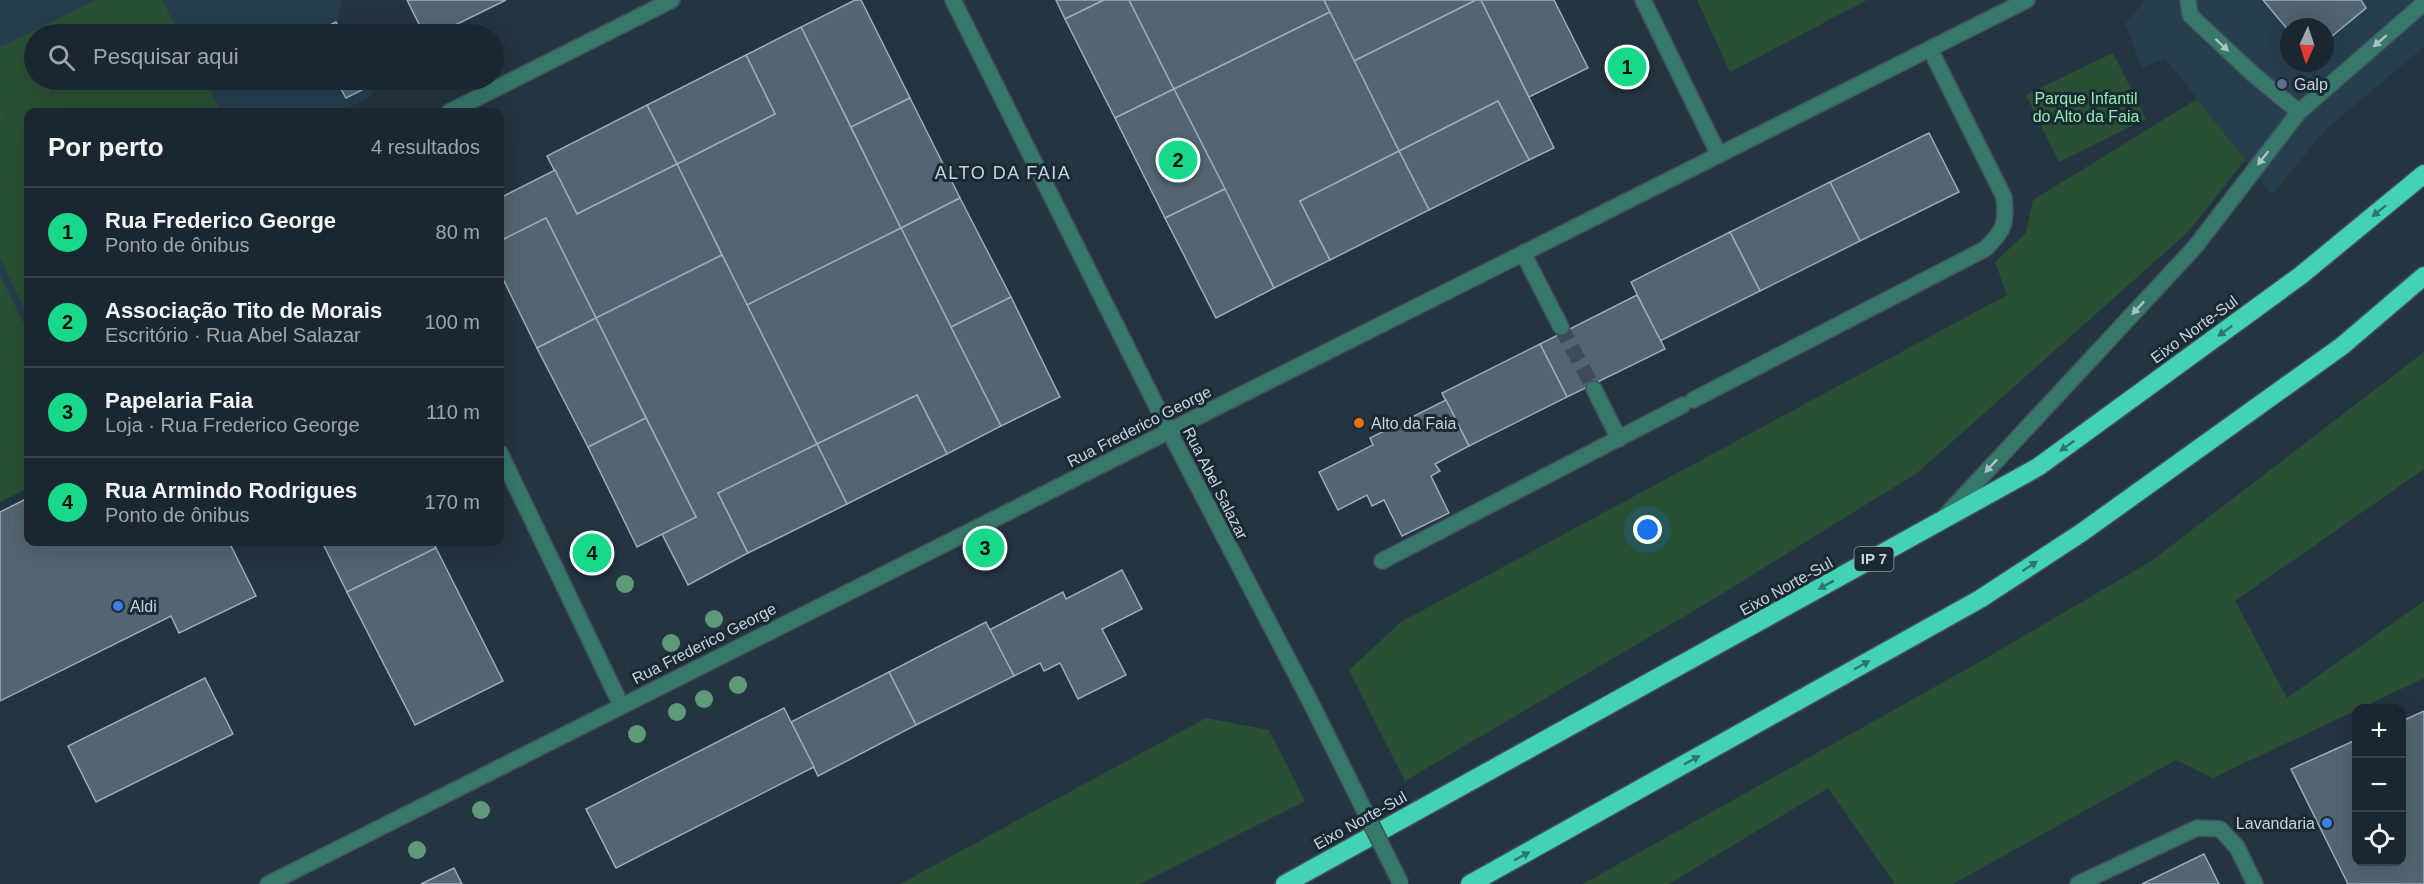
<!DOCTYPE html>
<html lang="pt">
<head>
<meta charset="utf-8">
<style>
  :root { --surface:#1b2730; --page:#28333c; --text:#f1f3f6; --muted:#a0a5ab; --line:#39444c; --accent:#18d989 }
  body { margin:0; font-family:Helvetica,sans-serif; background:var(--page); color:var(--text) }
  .controls { position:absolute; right:18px; bottom:18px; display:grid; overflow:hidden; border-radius:12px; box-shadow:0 6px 24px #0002 }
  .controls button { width:54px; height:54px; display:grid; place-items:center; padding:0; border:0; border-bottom:2px solid var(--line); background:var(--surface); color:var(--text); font:30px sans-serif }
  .compass { position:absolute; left:2280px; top:18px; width:54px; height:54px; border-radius:50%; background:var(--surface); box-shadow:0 6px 24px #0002; rotate:183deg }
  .you { position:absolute; left:1648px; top:530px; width:21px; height:21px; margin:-15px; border:4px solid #fff; border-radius:50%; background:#1a73e8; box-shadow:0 0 0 9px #1a73e833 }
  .badge { display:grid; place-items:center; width:39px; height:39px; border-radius:50%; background:var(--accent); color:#111; font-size:20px; font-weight:700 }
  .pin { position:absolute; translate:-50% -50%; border:3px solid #fff; box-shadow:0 2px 6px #0006 }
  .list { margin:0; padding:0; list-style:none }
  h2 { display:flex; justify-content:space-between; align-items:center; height:78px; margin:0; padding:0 24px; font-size:26px }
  h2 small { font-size:20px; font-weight:400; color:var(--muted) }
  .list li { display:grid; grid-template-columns:39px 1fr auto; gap:18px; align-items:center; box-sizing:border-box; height:90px; padding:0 24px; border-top:2px solid var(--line) }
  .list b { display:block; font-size:22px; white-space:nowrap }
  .list p { margin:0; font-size:20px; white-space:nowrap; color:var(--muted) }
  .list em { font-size:20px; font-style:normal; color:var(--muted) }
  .icon { flex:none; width:33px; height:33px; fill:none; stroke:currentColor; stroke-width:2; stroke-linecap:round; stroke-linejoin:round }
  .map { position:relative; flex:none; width:2424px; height:884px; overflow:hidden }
  .search { position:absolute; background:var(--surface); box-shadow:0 6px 24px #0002; left:24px; top:24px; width:480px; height:66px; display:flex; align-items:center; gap:15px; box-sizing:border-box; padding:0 21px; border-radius:33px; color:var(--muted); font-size:22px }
  .panel { position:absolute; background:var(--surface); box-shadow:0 6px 24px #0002; left:24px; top:108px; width:480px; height:438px; border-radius:12px }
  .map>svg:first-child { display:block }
  .built { fill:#273e4e; fill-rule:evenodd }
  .green { fill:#295034 }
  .building { fill:#536572; stroke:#9aaebc; stroke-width:1.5 }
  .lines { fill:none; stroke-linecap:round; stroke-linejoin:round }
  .minor-tunnel { stroke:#3d4c57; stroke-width:15; stroke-dasharray:15 8; stroke-linecap:butt }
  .minor-casing { stroke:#42515c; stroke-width:18 }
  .highway-casing { stroke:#42515c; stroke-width:21 }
  .minor { stroke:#367869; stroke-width:15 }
  .highway { stroke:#44d2b4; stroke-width:18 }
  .minor-bridge-casing { stroke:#42515c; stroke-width:18; stroke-linecap:butt }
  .minor-bridge { stroke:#367869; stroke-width:15 }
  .tree { fill:#5f9979 }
  .oneway { fill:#acc1c4 }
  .oneway2 { fill:#2d766e }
  .service-dot { fill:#5c6f8a; stroke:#1a2a35; stroke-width:2 }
  .food-dot { fill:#e8710a; stroke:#1a2a35; stroke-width:2 }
  .shop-dot { fill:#3f7fe0; stroke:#1a2a35; stroke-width:2 }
  .labels { text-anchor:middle; stroke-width:6; stroke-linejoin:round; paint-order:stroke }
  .shield { fill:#1a2a35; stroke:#94a0a9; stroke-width:1.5 }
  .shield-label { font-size:15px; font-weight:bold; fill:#c9d3db }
  .poi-label { font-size:16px; fill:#c9d3db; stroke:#1a2a35; text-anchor:start }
  .park-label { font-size:16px; fill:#90eca7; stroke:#1a2a35 }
  .street-label { font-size:16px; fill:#c9d3db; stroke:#1a2a35 }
  .neighbourhood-label { font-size:18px; letter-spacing:1.5px; fill:#c9d3db; stroke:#1a2a35 }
</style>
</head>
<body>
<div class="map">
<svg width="2424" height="884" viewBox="0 0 2424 884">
  <rect width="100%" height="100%" fill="#243440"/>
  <g class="built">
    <polygon points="0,0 343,0 336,22 342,34 34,34 34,80 366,80 374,95 340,112 28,112 28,358 0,372"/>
    <path d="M2145,0H2424V47L2326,129L2272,195L2165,58L2142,68L2125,24ZM2289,27H2325V63H2289Z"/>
  </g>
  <g class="green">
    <polygon points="96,0 162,0 180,34 34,34 34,80 204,80 221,112 28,112 28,316 0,258 0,47"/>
    <polygon points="1697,0 1867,0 1730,72"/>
    <polygon points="2113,53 2146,119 2059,162 2026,95"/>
    <polygon points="2197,99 2245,160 2188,232 1917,473 1707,603 1405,781 1349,670 1401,622 2007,295 1995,262 2026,233 2033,200"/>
    <polygon points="0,275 28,332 28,488 0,502"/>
    <polygon points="2424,352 2424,469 2235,601 2287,698 2424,601 2424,678 2213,778 2176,760 1953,884 1895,884 1828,788 1669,884 1583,884 1974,665 2150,562"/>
    <polygon points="1206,718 1269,730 1305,801 1140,884 900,884"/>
  </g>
  <g class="building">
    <polygon points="407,0 506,0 437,34 424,34"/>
    <polygon points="855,0 861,0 910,98 851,127 801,27"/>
    <polygon points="1056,0 1104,0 1065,19"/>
    <polygon points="1104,0 1129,0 1174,89 1115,118 1065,19"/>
    <polygon points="1129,0 1324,0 1330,12 1174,89"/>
    <polygon points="1324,0 1476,0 1354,61"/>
    <polygon points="1476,0 1481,0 1554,148 1529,160 1498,101 1399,151 1354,61"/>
    <polygon points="1481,0 1554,0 1588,68 1529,97"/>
    <polygon points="2263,0 2361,0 2366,8 2325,42 2325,27 2289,27 2289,31"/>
    <polygon points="1330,12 1399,151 1300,201 1330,260 1274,288 1174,89"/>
    <polygon points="336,22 342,34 312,34"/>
    <polygon points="801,27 901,228 747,305 677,164 775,114 746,55"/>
    <polygon points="746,55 775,114 677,164 647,105"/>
    <polygon points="336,80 366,80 370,86 346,98"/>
    <polygon points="1174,89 1225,189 1165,218 1115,118"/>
    <polygon points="910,98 960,198 901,228 851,127"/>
    <polygon points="1498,101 1529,160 1429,210 1399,151"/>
    <polygon points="647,105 677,164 577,214 547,156"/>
    <polygon points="1929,133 1959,192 1860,241 1830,182"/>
    <polygon points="1399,151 1429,210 1330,260 1300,201"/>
    <polygon points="677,164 722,255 596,318 546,218 500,241 500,198 555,170 577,214"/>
    <polygon points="1830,182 1860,241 1760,291 1730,232"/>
    <polygon points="1225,189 1274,288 1216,318 1165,218"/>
    <polygon points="960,198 1011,297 951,327 901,228"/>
    <polygon points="546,218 596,318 537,348 500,273 500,241"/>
    <polygon points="901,228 1001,426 947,454 917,395 817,444 747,305"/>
    <polygon points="1730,232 1760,291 1660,341 1631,282"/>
    <polygon points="722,255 817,444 718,493 748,553 688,585 662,534 696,517 596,318"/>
    <polygon points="1637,295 1665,349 1567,397 1540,344"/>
    <polygon points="1011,297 1060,397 1001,426 951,327"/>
    <polygon points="596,318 646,418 588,447 537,348"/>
    <polygon points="1540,344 1567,397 1469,446 1442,393"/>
    <polygon points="917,395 947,454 847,504 817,444"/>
    <polygon points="1446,400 1469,446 1435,464 1440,471 1431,476 1449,513 1402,536 1384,500 1372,506 1367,495 1338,510 1319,472 1373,445 1370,438"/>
    <polygon points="646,418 696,517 637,547 588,447"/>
    <polygon points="817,444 847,504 748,553 718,493"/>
    <polygon points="28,498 28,542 229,542 256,596 179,633 171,616 0,701 0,512"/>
    <polygon points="322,542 433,542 436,548 347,592"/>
    <polygon points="436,548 503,681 415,725 347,592"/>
    <polygon points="1122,570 1142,609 1102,629 1126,675 1078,699 1060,663 1044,671 1040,663 1014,676 989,630 1063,592 1066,599"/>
    <polygon points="986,622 1014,676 916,725 889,672"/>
    <polygon points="889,672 916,725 818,776 791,722"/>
    <polygon points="205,678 233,734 96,802 68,746"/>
    <polygon points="784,708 814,767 616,868 586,809"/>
    <polygon points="2424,711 2424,884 2348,884 2291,769 2356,740 2356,862 2402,862 2402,721"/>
    <polygon points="2204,854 2219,884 2142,884"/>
    <polygon points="454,868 462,884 421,884"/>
  </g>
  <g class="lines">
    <polyline class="minor-tunnel" points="1561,327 1594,389"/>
    <defs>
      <g id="minor">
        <polyline points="953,0 1169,431 1313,707"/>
        <polyline points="1643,0 1719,155"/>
        <polyline points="2188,0 2190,15 2254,75 2299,112"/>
        <polyline points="449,112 672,0"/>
        <polyline points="1523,253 1561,327"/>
        <polyline points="1594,389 1619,439"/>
        <path d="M1693,400L1985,249C2004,231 2007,224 2004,197L1930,49"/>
        <polyline points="500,453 621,705"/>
        <polyline points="1946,515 2195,247 2299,112 2424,3"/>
        <polyline points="1382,561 1683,405"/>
        <polyline points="268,884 2027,0"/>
        <polyline points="2078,884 2197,828 2220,829 2237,847 2255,884"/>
      </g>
      <g id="highway">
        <polyline points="1285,884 2038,467 2300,276 2424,174"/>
        <polyline points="1470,884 1980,599 2081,533 2342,346 2424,276"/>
      </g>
    </defs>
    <use href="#minor" class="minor-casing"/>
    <use href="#highway" class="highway-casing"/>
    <use href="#minor" class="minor"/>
    <use href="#highway" class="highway"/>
    <defs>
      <polyline id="minor-bridge" points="1313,707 1401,884"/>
    </defs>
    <use href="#minor-bridge" class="minor-bridge-casing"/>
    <use href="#minor-bridge" class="minor-bridge"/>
  </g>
  <g class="tree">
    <circle cx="625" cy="584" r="9"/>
    <circle cx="714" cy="619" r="9"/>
    <circle cx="671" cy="643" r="9"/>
    <circle cx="738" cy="685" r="9"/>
    <circle cx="704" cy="699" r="9"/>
    <circle cx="677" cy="712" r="9"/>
    <circle cx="637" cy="734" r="9"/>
    <circle cx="481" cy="810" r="9"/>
    <circle cx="417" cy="850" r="9"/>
  </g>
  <defs><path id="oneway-solid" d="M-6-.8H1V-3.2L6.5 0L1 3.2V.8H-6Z" transform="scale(1.5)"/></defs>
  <g class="oneway">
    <use href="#oneway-solid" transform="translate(2380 41) rotate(139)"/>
    <use href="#oneway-solid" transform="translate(2222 45) rotate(43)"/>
    <use href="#oneway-solid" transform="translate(2263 158) rotate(128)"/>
    <use href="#oneway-solid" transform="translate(2138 308) rotate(133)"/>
    <use href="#oneway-solid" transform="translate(1991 466) rotate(133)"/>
  </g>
  <g class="oneway2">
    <use href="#oneway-solid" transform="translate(2379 211) rotate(141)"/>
    <use href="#oneway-solid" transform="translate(2225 331) rotate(144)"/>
    <use href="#oneway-solid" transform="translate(2067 446) rotate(144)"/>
    <use href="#oneway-solid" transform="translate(2030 566) rotate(-33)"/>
    <use href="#oneway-solid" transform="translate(1826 585) rotate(151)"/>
    <use href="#oneway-solid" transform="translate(1862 665) rotate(-29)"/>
    <use href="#oneway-solid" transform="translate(1692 760) rotate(-29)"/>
    <use href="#oneway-solid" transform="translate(1522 856) rotate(-29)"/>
  </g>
  <circle class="service-dot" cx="2282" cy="84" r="6"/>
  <circle class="food-dot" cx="1359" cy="423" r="6"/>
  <g class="shop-dot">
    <circle cx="118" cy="606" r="6"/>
    <circle cx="2327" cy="823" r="6"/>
  </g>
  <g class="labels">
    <rect class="shield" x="1854.5" y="547" width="39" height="24" rx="4.5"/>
    <g class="shield-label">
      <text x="1874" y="564">IP 7</text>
    </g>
    <g class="poi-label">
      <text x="2294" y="90">Galp</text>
      <text x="1371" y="429">Alto da Faia</text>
      <text x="130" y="612">Aldi</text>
      <text x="2315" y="829" text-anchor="end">Lavandaria</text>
    </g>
    <g class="park-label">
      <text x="2086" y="104">Parque Infantil<tspan x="2086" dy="18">do Alto da Faia</tspan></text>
    </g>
    <g class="street-label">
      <text transform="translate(2194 329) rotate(-36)" y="6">Eixo Norte-Sul</text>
      <text transform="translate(1139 426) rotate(-27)" y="6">Rua Frederico George</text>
      <text transform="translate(1216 483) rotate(63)" y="6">Rua Abel Salazar</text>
      <text transform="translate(1786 586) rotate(-29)" y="6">Eixo Norte-Sul</text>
      <text transform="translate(704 643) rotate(-27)" y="6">Rua Frederico George</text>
      <text transform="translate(1360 820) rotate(-29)" y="6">Eixo Norte-Sul</text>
    </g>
    <g class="neighbourhood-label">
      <text x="1003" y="179">ALTO DA FAIA</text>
    </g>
  </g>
</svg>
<div class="controls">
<button>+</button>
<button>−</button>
<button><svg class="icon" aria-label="locate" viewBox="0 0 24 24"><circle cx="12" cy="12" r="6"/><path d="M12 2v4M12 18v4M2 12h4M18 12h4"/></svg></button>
</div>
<svg class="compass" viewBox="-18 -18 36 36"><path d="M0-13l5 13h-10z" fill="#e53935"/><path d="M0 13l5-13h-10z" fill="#a0a5ab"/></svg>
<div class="you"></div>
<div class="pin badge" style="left:1627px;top:67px">1</div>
<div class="pin badge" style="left:1178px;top:160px">2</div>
<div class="pin badge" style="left:985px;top:548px">3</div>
<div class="pin badge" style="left:592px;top:553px">4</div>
<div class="search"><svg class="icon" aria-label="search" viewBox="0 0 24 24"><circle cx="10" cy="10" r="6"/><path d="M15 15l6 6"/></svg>Pesquisar aqui</div>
<section class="panel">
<h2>Por perto<small>4 resultados</small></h2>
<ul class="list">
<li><span class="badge">1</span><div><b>Rua Frederico George</b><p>Ponto de ônibus</p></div><em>80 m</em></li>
<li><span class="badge">2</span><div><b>Associação Tito de Morais</b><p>Escritório · Rua Abel Salazar</p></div><em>100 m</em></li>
<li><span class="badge">3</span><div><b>Papelaria Faia</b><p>Loja · Rua Frederico George</p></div><em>110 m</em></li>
<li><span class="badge">4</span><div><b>Rua Armindo Rodrigues</b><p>Ponto de ônibus</p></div><em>170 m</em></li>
</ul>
</section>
</div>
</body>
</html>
